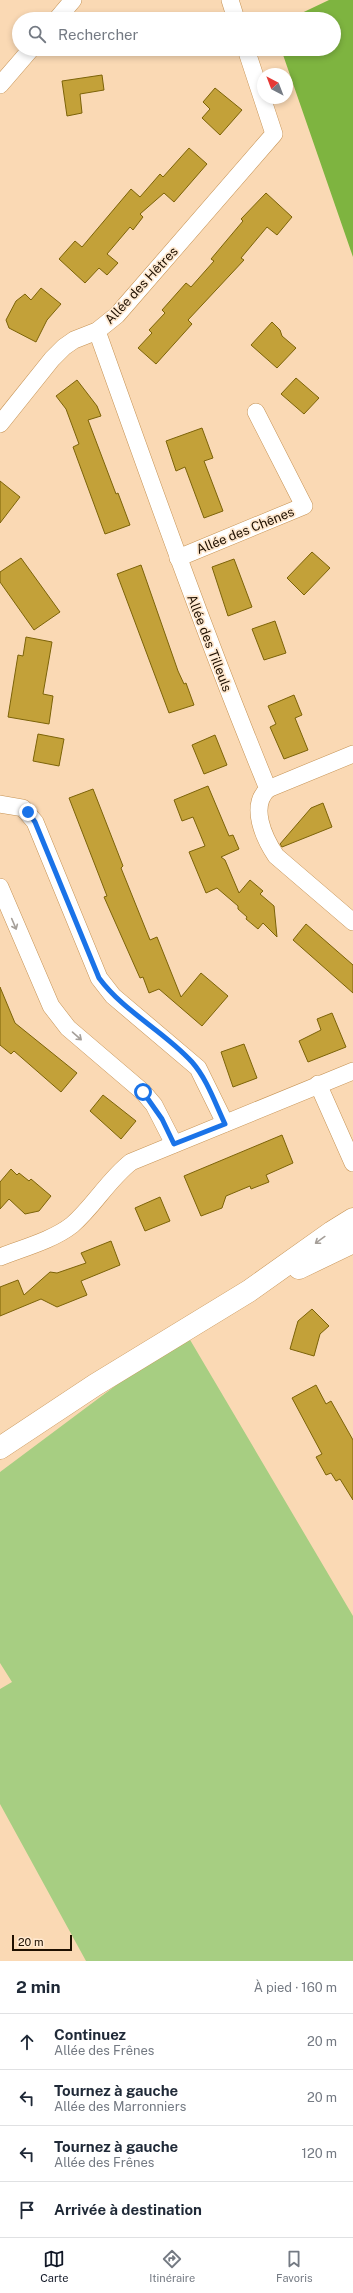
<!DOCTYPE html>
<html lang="fr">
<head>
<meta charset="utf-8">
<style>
  :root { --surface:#fff; --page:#f2f2f3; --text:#1f2937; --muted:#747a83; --line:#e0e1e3; --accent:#111827 }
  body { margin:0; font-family:"Public Sans",sans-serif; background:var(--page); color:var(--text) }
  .compass { position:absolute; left:257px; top:68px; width:36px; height:36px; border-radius:50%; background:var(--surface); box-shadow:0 2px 6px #0003; rotate:318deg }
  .scale { position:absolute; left:12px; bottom:10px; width:60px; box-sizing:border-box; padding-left:4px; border:2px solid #1f1000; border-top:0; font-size:11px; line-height:14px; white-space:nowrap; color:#1f1000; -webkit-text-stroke:3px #ffe9d0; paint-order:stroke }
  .stop { position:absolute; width:12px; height:12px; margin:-9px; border:3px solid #1a73e8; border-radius:50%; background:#fff }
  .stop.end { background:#1a73e8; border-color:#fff; box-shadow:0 1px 4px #0008 }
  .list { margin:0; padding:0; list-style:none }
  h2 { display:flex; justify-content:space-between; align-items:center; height:52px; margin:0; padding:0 16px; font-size:17px }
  h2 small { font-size:13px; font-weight:400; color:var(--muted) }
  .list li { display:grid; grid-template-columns:26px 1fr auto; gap:12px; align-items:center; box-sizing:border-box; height:56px; padding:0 16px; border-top:1px solid var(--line) }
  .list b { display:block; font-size:15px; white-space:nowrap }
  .list p { margin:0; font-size:13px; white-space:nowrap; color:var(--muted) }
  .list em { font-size:13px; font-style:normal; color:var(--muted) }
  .icon { flex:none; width:22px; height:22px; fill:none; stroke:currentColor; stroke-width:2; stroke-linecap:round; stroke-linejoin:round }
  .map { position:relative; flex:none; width:353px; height:1961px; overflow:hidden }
  .search { position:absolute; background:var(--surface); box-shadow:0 2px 6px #0003; left:12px; right:12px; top:12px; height:44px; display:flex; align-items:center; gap:10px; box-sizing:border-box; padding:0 14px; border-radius:22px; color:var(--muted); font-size:15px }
  .sheet { height:276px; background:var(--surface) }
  nav { display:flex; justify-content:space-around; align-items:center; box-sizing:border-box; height:56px; border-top:1px solid var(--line); background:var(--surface); font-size:11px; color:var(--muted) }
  nav a { display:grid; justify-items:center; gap:2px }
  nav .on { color:var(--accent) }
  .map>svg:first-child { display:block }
  .green { fill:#a7ce82 }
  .forest { fill:#7eb440 }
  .building { fill:#c3a139; stroke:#7c6308 }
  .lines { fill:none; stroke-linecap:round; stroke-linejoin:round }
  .street-casing { stroke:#c59253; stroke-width:18 }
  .secondary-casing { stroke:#c59253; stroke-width:23 }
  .street { stroke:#fff; stroke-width:17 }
  .secondary { stroke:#fff; stroke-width:22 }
  .oneway { stroke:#a59f99 }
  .route { stroke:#1a73e8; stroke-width:5 }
  .labels { text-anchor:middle; stroke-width:3.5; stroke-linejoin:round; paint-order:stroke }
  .street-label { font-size:13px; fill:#1f1000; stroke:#ffe9d0 }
</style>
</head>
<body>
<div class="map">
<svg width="353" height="1961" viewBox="0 0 353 1961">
  <rect width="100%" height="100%" fill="#fad9b4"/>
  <polygon class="green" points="186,1333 353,1616 353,1961 86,1961 0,1804 0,1689 12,1682 0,1663 0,1472"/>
  <polygon class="forest" points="329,0 353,0 353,257 281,49 334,49 334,19 289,19"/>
  <g class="building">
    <polygon points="102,75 104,90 80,94 82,113 67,116 62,81"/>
    <polygon points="215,88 242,110 220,135 202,118 210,109 203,102"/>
    <polygon points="189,148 207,164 174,202 164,193 140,214 143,217 133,230 130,227 107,254 118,263 107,275 99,268 85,283 59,259 75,241 82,247 131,189 140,197 160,174 163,177"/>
    <polygon points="266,193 292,217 277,235 267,227 241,258 244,260 188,320 192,324 156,364 138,348 152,333 149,330 165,313 162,310 186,283 191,287 214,261 211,259 243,221 241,219"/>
    <polygon points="41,288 61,304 47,320 36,342 9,328 6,320 16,301 25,294 31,300"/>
    <polygon points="272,322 280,330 282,336 296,348 277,368 251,345"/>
    <polygon points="296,378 319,398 304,414 281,394"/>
    <polygon points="77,380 97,406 101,416 88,420 116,494 118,493 130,525 105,534 73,447 79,444 66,409 56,396"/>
    <polygon points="202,428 213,458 204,461 223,511 204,518 185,467 176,471 166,441"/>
    <polygon points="0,481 20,497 0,523"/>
    <polygon points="312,552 330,568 304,595 287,578"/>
    <polygon points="21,558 60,612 34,630 0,582 0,572"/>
    <polygon points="234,559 252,607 228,616 212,567"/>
    <polygon points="141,565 178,671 184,684 186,683 194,705 169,713 117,574"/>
    <polygon points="275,621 286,653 264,660 252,629"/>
    <polygon points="26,637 52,642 43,694 53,696 49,724 8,717 18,655 23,656"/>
    <polygon points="294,695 302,715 295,718 308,750 284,759 270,727 276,724 268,706"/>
    <polygon points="38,734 64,739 59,766 33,761"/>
    <polygon points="215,735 227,765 204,774 192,745"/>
    <polygon points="208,786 229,836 233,835 239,849 221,857 225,860 239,893 250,880 263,891 260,894 274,906 277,937 263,923 258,929 246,919 247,917 238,909 238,906 217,888 206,893 189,852 205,846 193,817 182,821 174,800"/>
    <polygon points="93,789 123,866 121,868 150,940 157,937 181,997 201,973 228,996 202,1026 159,989 149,993 143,977 140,978 104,897 107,896 69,798"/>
    <polygon points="323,803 332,827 282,847 280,844 311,808"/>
    <polygon points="306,924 353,965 353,993 293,940"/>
    <polygon points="0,987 15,1023 77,1073 61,1092 14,1051 11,1054 0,1045"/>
    <polygon points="332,1013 346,1047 308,1062 299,1041 321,1030 317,1019"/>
    <polygon points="244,1044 257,1078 233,1087 221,1052"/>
    <polygon points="103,1095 136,1121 121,1139 90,1111"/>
    <polygon points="282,1135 293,1163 266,1175 269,1182 251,1189 250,1186 226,1196 222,1208 201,1216 184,1176"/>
    <polygon points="11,1169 17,1175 19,1173 29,1181 31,1179 51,1196 39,1211 25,1214 9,1199 0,1209 0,1182"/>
    <polygon points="160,1197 170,1221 145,1231 135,1208"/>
    <polygon points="111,1241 120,1265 81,1281 87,1295 57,1307 41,1299 0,1316 0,1287 18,1280 24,1295 50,1272 57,1273 86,1263 81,1253"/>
    <polygon points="312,1309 329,1326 320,1334 314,1356 290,1349 298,1321"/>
    <polygon points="316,1385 326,1404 331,1401 353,1440 353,1500 340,1479 336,1481 331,1473 326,1475 316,1457 322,1454 292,1398"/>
  </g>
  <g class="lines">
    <defs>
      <g id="street">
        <polyline points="230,0 236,19"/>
        <polyline points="57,19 73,0"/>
        <polyline points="0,85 31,49"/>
        <path d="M97,331C152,485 206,638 268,789C249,806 264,838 276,856L353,922"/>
        <polyline points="0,424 52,359 64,347 74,340 97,331 117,315 274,134 246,49"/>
        <polyline points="178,558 304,506 256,412"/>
        <polyline points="268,789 353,754"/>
        <polyline points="0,804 23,808 35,822 99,978 113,996 198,1068 225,1123"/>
        <polyline points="0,887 51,1006 68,1028 143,1092 154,1105 174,1144"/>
        <polyline points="318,1084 353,1163"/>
        <path d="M0,1257C23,1248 53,1240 72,1225C94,1206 108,1180 131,1162L353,1071"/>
      </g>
      <g id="secondary">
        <polyline points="299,1268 353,1242"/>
        <polyline points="0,1448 95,1385 249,1291 332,1232 353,1219"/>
      </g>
    </defs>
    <use href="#street" class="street-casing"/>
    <use href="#secondary" class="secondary-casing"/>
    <use href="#street" class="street"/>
    <use href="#secondary" class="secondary"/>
  </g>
  <defs><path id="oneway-shaft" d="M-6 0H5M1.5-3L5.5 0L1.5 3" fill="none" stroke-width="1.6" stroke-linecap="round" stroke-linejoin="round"/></defs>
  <g class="oneway">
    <use href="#oneway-shaft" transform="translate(14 924) rotate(67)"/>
    <use href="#oneway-shaft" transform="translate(77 1036) rotate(41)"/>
    <use href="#oneway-shaft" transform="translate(320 1240) rotate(144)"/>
  </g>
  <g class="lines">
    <path class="route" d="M28,812L35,822L99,978C124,1012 164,1031 192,1062C207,1079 215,1103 225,1124L174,1144L162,1119L143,1092"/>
  </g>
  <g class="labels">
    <g class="street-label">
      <text transform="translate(141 285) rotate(-47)" y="5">Allée des Hêtres</text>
      <text transform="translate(245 530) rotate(-22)" y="5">Allée des Chênes</text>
      <text transform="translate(210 643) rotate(69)" y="5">Allée des Tilleuls</text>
    </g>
  </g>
</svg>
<svg class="compass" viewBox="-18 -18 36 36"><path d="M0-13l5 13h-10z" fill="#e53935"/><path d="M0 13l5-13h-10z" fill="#747a83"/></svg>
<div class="scale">20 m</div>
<div class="stop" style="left:143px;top:1092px"></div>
<div class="stop end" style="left:28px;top:812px"></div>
<div class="search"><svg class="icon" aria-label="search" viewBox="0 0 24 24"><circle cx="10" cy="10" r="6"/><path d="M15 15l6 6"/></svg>Rechercher</div>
</div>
<section class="sheet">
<h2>2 min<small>À pied · 160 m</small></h2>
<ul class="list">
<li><svg class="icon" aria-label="ahead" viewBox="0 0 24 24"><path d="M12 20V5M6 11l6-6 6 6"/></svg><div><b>Continuez</b><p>Allée des Frênes</p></div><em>20 m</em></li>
<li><svg class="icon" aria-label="left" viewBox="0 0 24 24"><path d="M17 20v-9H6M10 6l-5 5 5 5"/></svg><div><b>Tournez à gauche</b><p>Allée des Marronniers</p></div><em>20 m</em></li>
<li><svg class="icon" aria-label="left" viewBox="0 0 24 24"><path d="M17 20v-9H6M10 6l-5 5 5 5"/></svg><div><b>Tournez à gauche</b><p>Allée des Frênes</p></div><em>120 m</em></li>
<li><svg class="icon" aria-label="arrive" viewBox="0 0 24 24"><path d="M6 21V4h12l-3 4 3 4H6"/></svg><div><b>Arrivée à destination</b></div></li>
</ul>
</section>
<nav>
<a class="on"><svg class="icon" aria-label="map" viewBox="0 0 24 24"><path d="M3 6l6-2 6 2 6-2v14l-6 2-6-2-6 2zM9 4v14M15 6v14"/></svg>Carte</a>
<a><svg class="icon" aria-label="directions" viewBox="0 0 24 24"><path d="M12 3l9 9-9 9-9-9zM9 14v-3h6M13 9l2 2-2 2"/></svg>Itinéraire</a>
<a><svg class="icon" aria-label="saved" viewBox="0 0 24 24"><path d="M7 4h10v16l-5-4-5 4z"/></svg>Favoris</a>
</nav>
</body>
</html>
